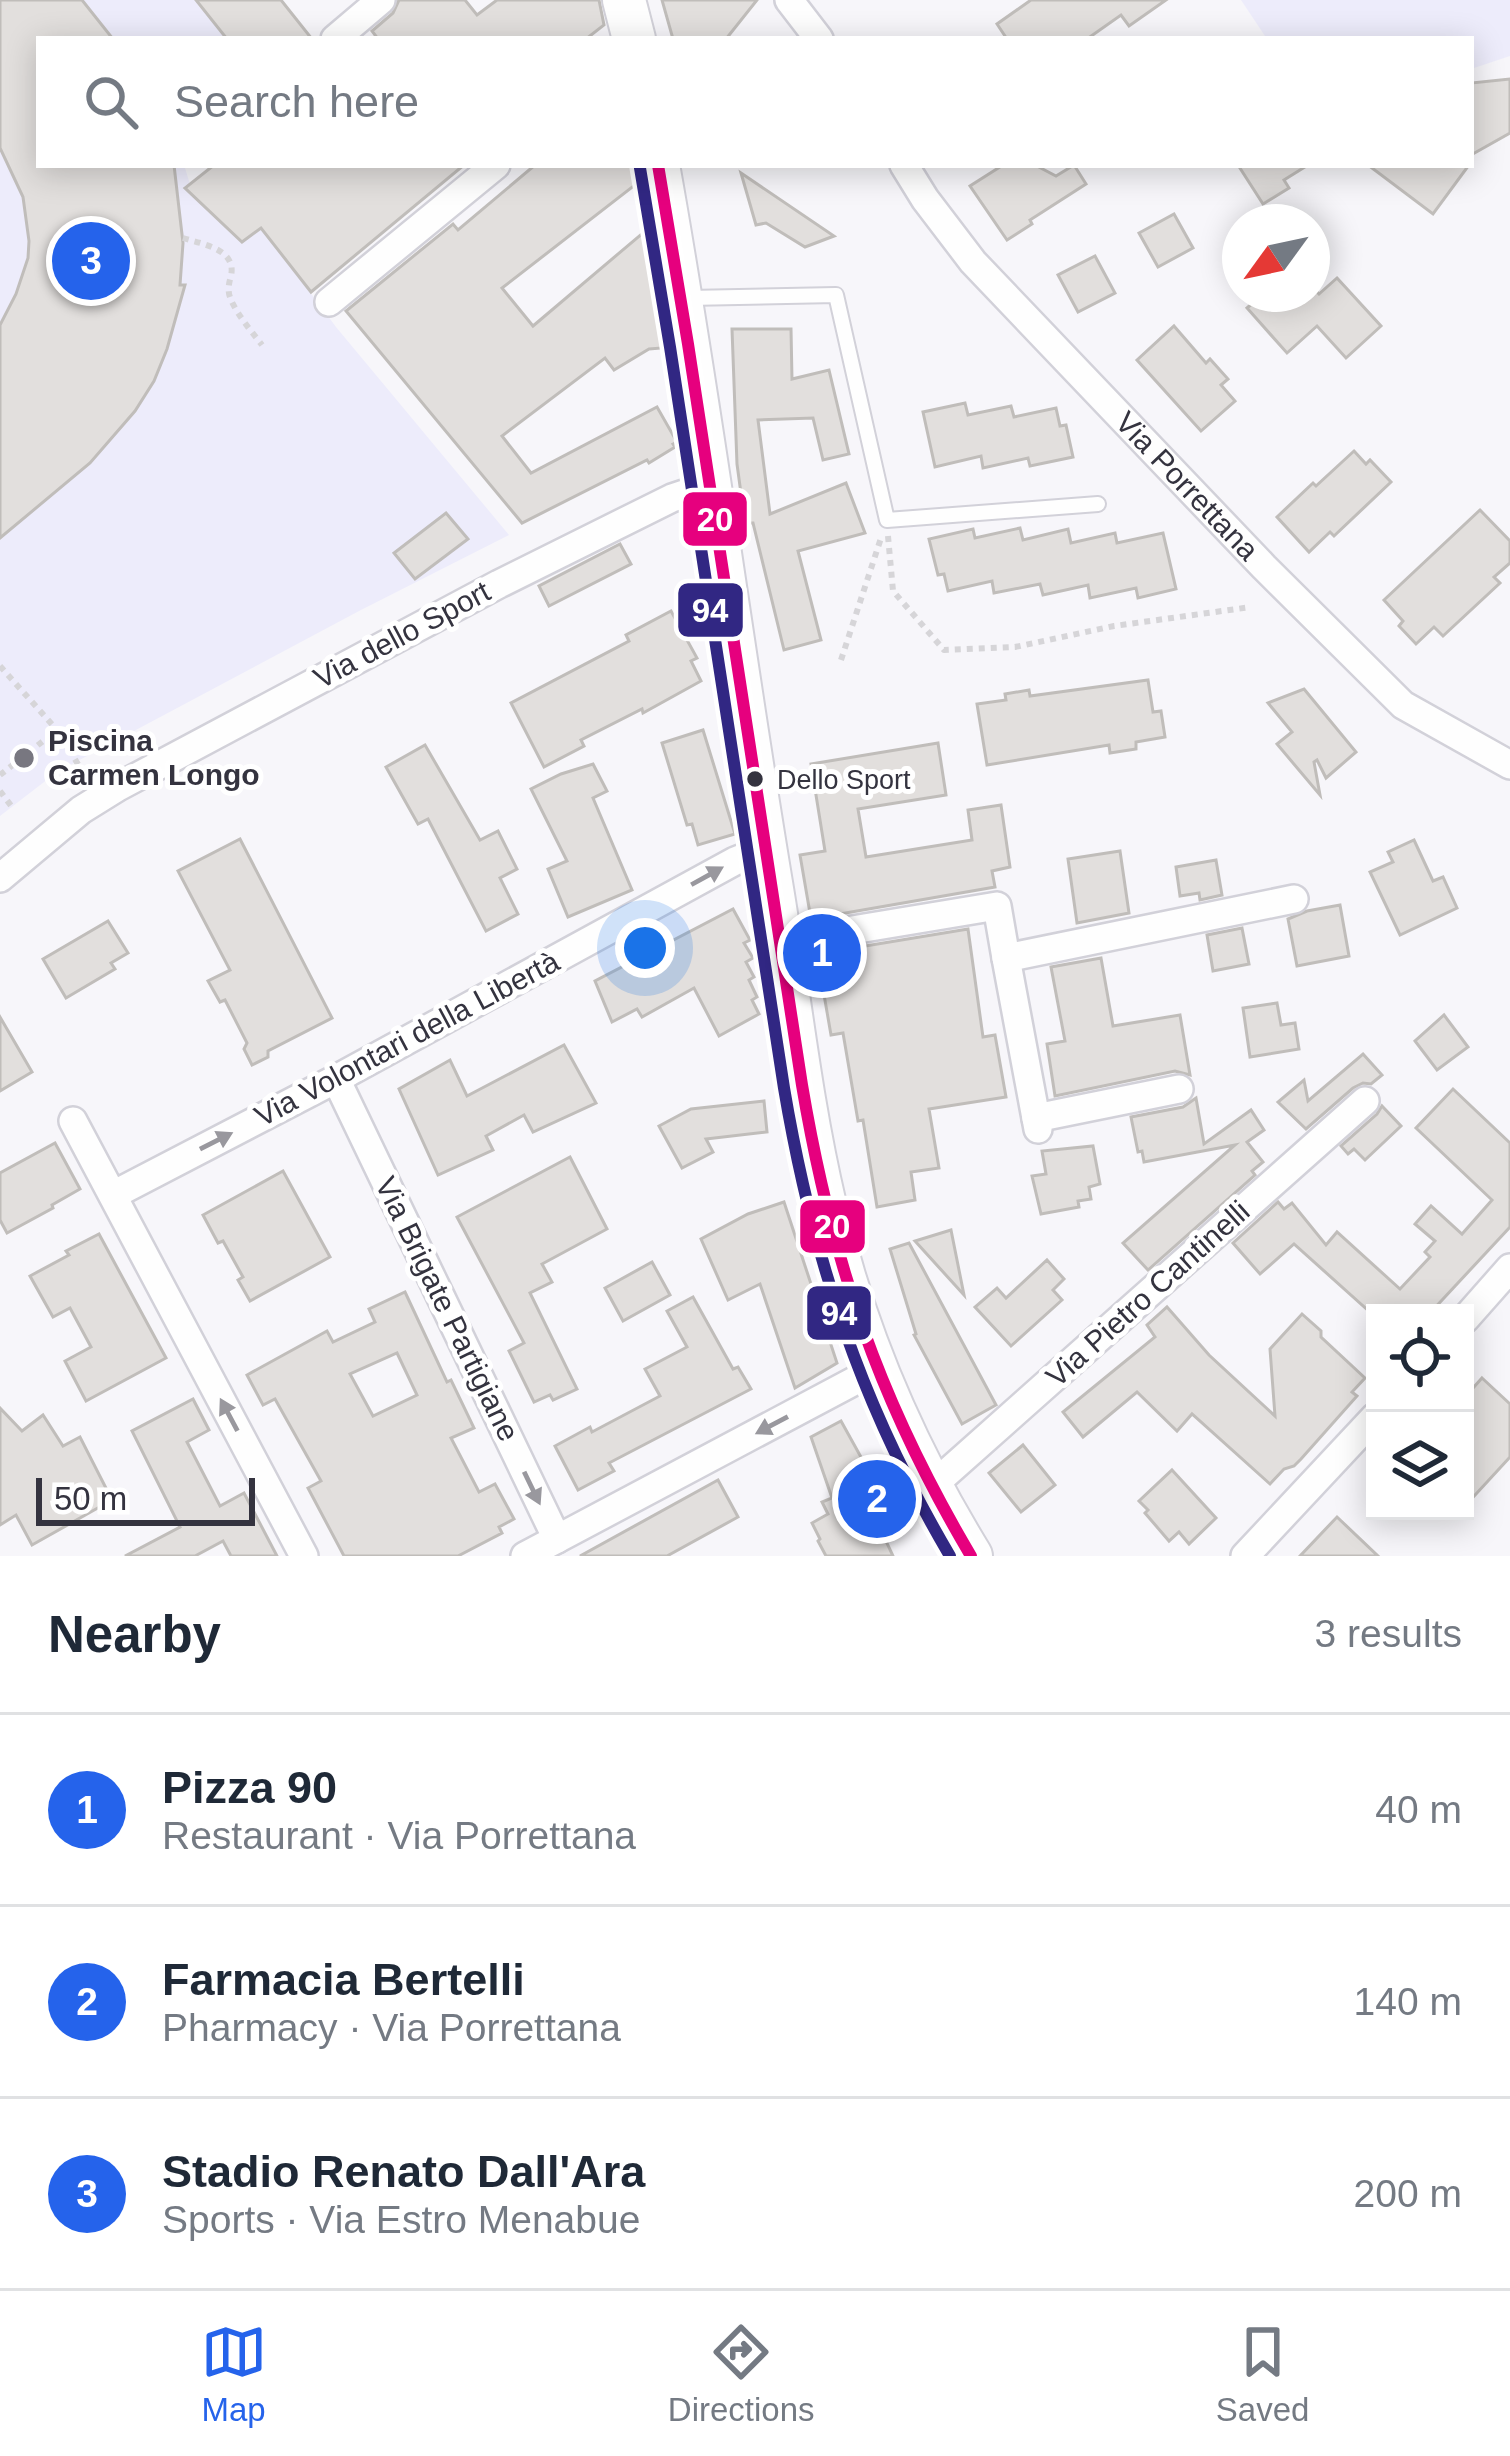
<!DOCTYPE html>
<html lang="en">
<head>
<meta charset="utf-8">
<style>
  :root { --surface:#fff; --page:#f2f2f3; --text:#1f2937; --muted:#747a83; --line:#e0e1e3; --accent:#2563eb }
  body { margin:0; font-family:Helvetica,sans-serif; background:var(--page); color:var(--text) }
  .controls { position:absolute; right:36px; bottom:36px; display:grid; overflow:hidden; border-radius:0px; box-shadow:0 6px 30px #0003 }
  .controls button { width:108px; height:108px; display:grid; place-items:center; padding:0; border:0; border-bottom:3px solid var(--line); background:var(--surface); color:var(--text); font:60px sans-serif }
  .compass { position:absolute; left:1222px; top:204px; width:108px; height:108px; border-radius:50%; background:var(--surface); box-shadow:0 6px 30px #0003; rotate:237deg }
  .scale { position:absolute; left:36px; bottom:30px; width:219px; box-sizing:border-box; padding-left:12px; border:6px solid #34333f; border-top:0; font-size:33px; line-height:42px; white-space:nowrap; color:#34333f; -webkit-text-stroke:9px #fff; paint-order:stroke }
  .you { position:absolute; left:645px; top:948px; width:42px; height:42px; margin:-30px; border:9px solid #fff; border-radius:50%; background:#1a73e8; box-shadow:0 0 0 18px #1a73e833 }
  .badge { display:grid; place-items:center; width:78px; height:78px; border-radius:50%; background:var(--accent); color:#fff; font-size:39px; font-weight:700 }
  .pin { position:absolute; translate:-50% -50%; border:6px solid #fff; box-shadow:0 3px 12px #0006 }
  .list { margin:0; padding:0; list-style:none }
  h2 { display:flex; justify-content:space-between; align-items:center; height:156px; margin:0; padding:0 48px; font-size:51px }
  h2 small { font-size:39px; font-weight:400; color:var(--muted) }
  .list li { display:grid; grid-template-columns:78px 1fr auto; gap:36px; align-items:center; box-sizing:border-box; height:192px; padding:0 48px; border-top:3px solid var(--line) }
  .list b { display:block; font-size:45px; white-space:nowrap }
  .list p { margin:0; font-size:39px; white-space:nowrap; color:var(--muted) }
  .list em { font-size:39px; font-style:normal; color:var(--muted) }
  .icon { flex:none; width:66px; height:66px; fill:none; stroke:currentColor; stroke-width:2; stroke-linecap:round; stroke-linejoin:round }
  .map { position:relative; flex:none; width:1510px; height:1556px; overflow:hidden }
  .search { position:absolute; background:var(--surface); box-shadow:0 6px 30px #0003; left:36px; right:36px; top:36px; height:132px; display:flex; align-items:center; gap:30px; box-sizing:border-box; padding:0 42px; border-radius:0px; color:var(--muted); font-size:45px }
  .sheet { height:732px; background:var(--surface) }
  nav { display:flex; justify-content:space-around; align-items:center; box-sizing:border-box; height:168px; border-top:3px solid var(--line); background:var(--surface); font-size:33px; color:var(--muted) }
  nav a { display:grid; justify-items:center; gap:6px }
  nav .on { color:var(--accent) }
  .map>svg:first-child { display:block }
  .green { fill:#edecfb }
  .building { fill:#e2dfdd; stroke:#c0bdba; stroke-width:3; fill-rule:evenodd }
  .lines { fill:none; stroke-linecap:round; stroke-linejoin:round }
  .lane-casing { stroke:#d2d1d9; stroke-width:18 }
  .street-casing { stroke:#d2d1d9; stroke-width:32 }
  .primary-casing { stroke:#d2d1d9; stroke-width:46 }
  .path { stroke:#d6d5d8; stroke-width:6; stroke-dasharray:6 6; stroke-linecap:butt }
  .lane { stroke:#fefefe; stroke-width:14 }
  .street { stroke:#fefefe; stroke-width:27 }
  .primary { stroke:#fefefe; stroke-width:42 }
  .bus-1-casing { stroke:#fff; stroke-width:21 }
  .bus-2-casing { stroke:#fff; stroke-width:21 }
  .bus-1 { stroke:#e6007e; stroke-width:12 }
  .bus-2 { stroke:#312783; stroke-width:12 }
  .oneway { fill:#99989e }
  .poi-dot { fill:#787780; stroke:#fff; stroke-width:4.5 }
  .bus-dot { fill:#34333f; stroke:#fff; stroke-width:4.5 }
  .labels { text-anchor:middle; stroke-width:10; stroke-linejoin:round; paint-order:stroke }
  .bus-label { font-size:27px; fill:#34333f; stroke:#fff; text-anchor:start }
  .street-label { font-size:30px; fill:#34333f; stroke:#fff }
  .poi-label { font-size:30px; font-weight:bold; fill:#34333f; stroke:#fff; text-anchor:start }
  .line-badge { stroke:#fff; stroke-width:4.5 }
  .badge-label { font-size:33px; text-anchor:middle; font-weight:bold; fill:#fff }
</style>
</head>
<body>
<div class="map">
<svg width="1510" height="1556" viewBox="0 0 1510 1556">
  <rect width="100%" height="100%" fill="#f7f6fa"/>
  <g class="green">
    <polygon points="0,0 281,0 312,39 39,39 39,165 184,165 190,184 243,241 262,228 336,327 509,535 359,611 57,772 0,816"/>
    <polygon points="1241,0 1510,0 1510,56 1471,69 1471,39 1267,39"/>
  </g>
  <g class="building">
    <polygon points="0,0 82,0 113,39 39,39 39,165 174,165 183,243 180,285 185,285 167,349 154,381 135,411 90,463 0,538 0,325 16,294 28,258 29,241 23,197 0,148"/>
    <polygon points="196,0 281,0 312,39 227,39"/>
    <polygon points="399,0 465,0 477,15 497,0 599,0 604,25 586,39 378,39 372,31 393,13"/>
    <polygon points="662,0 757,0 726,39 673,39"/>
    <polygon points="1031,0 1166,0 1129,26 1121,15 1087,39 1007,39 997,24"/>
    <polygon points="1510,79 1510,133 1471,155 1471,83"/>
    <polygon points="214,165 464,165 311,292 261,228 242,242 185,188"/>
    <polygon points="535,165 631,165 635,185 502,288 533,326 644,232 662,348 649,349 614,370 605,358 502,436 531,473 657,407 677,442 673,444 675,447 649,463 647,460 522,523 346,311 453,224 458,230"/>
    <polygon points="1003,165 1035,165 1056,176 1074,165 1086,184 1030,220 1032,224 1007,240 970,186"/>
    <polygon points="1238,165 1308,165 1284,180 1289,188 1263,204"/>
    <polygon points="1368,165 1469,165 1433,214"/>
    <polygon points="741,173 834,236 805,247 766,223 756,225"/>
    <polygon points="1174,214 1193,248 1158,267 1139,233"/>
    <polygon points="1095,256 1115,293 1078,312 1058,275"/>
    <polygon points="1337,278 1381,326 1346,358 1317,326 1287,353 1247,308 1263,294 1312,294 1312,287 1319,294"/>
    <polygon points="1174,326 1206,363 1210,359 1228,379 1221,385 1235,401 1201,431 1137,360"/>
    <polygon points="732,329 791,329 792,379 829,370 849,454 823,460 813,418 758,420 770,514 846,483 865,533 798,551 821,640 784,650 753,523 745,523 737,464"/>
    <polygon points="965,403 968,415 1011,406 1014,417 1056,408 1060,426 1066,425 1073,457 1030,466 1028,458 983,468 981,456 935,467 923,412"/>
    <polygon points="1354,451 1366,464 1370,460 1391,482 1334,536 1330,532 1309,552 1277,517 1313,483 1316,486"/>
    <polygon points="1480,510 1510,541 1510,563 1494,577 1500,583 1443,636 1434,627 1416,644 1399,626 1403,621 1384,600"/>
    <polygon points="446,513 468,539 415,579 394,553"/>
    <polygon points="1020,528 1023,540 1068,529 1071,543 1115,533 1117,543 1163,533 1176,589 1138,598 1136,588 1090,598 1088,585 1043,595 1040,584 994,593 992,581 948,591 944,574 938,575 929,539 973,529 975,538"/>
    <polygon points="620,544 631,564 549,606 539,586"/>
    <polygon points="671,611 697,658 691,661 701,681 643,713 642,709 581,740 584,746 544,767 511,703 629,641 626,635"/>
    <polygon points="1148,680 1153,712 1161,711 1165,737 1136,742 1136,749 1110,753 1109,745 987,765 977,704 1006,700 1005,694 1029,690 1030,696"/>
    <polygon points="1304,689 1356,752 1326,778 1317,760 1314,762 1320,795 1277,744 1292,732 1268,703"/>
    <polygon points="703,730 735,834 698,845 692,824 687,825 662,743"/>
    <polygon points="938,743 946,795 858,809 866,857 972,840 968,810 1001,805 1010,867 992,871 995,887 811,919 800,855 825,851 811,764"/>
    <polygon points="425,745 480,840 498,831 517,869 500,878 518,914 486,931 428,819 418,824 386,767"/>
    <polygon points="593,764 607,791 593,798 632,890 568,917 548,869 567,861 531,789 561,774"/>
    <polygon points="240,839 332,1018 268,1051 268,1057 252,1065 244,1049 247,1043 225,1000 220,1002 208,981 230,970 178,871"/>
    <polygon points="1414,840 1433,881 1443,877 1457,908 1400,935 1370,872 1393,862 1388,852"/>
    <polygon points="1120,851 1129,913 1077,923 1068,859"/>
    <polygon points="1216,860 1222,895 1200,900 1199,893 1180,896 1176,867"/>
    <polygon points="1340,905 1349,956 1297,966 1288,919 1307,911"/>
    <polygon points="733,909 750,940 744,943 753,958 746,962 754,977 749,980 757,997 752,1000 759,1014 719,1036 694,988 642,1017 637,1009 612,1022 595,981"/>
    <polygon points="108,921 128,953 111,963 115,969 66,998 43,959"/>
    <polygon points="1242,928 1249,964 1213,971 1207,935"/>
    <polygon points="968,929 983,1037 995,1035 1006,1097 929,1109 939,1168 911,1172 915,1200 877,1207 863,1120 858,1121 843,1033 831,1035 817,954"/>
    <polygon points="1101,958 1113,1026 1180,1015 1190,1075 1175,1071 1055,1096 1047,1044 1065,1041 1051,967"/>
    <polygon points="1277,1003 1281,1025 1295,1023 1299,1049 1250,1057 1243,1008"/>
    <polygon points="1444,1015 1468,1047 1437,1070 1415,1041"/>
    <polygon points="0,1017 32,1072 0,1091"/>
    <polygon points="564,1045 596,1103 533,1132 524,1115 486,1136 493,1150 438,1175 399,1089 450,1060 467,1096"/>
    <polygon points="1363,1054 1382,1075 1371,1084 1363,1083 1353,1088 1306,1129 1278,1102 1304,1080 1308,1101"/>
    <polygon points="1453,1089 1510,1143 1510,1227 1430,1313 1371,1313 1294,1244 1260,1274 1233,1243 1278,1202 1284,1209 1292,1203 1326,1245 1337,1232 1400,1289 1430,1257 1425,1252 1435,1241 1415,1224 1431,1206 1462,1234 1492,1200 1416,1128"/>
    <polygon points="1196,1098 1204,1144 1251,1110 1264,1130 1247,1142 1263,1162 1252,1171 1255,1175 1148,1270 1123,1243 1235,1145 1144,1162 1142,1151 1138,1152 1131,1117 1183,1107"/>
    <polygon points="764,1101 767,1132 706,1139 713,1152 682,1168 659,1126 691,1109"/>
    <polygon points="1382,1106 1401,1126 1365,1160 1354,1149 1348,1154 1341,1146 1377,1114"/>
    <polygon points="55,1143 80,1189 52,1205 53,1208 7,1233 0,1220 0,1173"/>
    <polygon points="1093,1146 1100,1184 1089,1187 1091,1199 1078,1201 1079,1207 1041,1214 1032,1176 1046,1174 1042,1151"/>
    <polygon points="570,1157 607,1229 542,1264 552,1282 530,1293 577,1389 553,1400 550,1395 534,1402 509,1351 524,1343 457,1217"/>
    <polygon points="283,1171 330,1257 250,1301 238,1280 243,1277 223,1241 218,1243 203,1215"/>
    <polygon points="784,1202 837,1363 795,1388 760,1284 728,1300 701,1239 748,1214"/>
    <polygon points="951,1230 964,1295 915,1241"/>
    <polygon points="99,1234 166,1358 86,1401 65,1361 91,1347 70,1308 53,1317 30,1276 69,1255 66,1251"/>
    <polygon points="909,1243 996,1405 962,1424 914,1335 916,1334 890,1249"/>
    <polygon points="1047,1260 1064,1279 1053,1290 1062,1300 1011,1346 975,1307 997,1288 1006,1298"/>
    <polygon points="652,1262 670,1295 623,1321 605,1288"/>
    <path d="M405,1292L447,1382L451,1380L474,1428L451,1438L479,1492L495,1484L514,1519L499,1527L502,1533L458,1556H344L308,1488L321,1481L275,1399L263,1405L247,1375L327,1331L333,1342L375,1322L369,1309ZM397,1353L417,1395L373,1416L350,1374Z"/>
    <polygon points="693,1297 733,1369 738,1367 751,1389 609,1463 614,1471 578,1490 555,1446 590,1427 592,1432 660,1396 645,1369 687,1347 667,1311"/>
    <polygon points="1167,1307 1209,1355 1275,1416 1270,1349 1302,1314 1321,1331 1321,1337 1365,1378 1352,1392 1357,1396 1301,1459 1294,1466 1284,1469 1270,1484 1192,1414 1177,1431 1137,1392 1083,1437 1063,1412 1155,1337 1147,1325"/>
    <polygon points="1482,1378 1510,1404 1510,1457 1465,1506 1465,1397"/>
    <polygon points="193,1399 209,1430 187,1442 220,1506 244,1493 277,1556 231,1556 223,1541 195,1556 125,1556 180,1527 132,1431"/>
    <polygon points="0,1408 22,1431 43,1415 63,1446 80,1437 112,1500 32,1545 16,1515 0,1525"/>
    <polygon points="841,1421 893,1515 878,1524 893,1556 826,1556 818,1541 820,1539 812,1523 828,1514 822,1502 832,1498 811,1437"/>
    <polygon points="1023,1445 1055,1485 1021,1512 989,1473"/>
    <polygon points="1172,1470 1216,1518 1189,1544 1179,1532 1169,1541 1145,1513 1148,1510 1139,1501"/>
    <polygon points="718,1480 738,1517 667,1556 580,1556"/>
    <polygon points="1337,1517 1378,1556 1300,1556"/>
  </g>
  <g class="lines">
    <defs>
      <polyline id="lane" points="688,298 836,295 887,520 1098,504"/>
      <g id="street">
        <polyline points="789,0 819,39"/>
        <polyline points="335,39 381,0"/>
        <path id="s1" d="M904,165L925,199L973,262L1264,567L1403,705L1510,765"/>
        <polyline points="329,302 496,165"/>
        <polyline points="0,878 81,810 118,787 499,584 672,498 711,485"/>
        <polyline points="780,942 997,906 1006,958 1294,899"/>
        <polyline points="1006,958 1038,1129"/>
        <polyline points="336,1079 557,1539"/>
        <polyline points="1036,1118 1179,1089"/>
        <polyline points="73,1121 304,1556"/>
        <polyline points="113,1195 336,1079 735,861 765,849"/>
        <polyline points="1465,1319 1510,1268"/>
        <polyline points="931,1487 1365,1101"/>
        <polyline points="525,1556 875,1370"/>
        <polyline points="1245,1556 1375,1417"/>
      </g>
      <g id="primary">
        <polyline points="624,0 634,39"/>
        <path d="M658,165C701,404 731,644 771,883C789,990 800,1100 825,1205C854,1331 904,1447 971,1556"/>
      </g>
    </defs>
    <use href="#lane" class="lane-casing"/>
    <use href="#street" class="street-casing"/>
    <use href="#primary" class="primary-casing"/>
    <g class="path">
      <path d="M183,238C202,244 237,249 231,276C228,286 227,293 233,304C240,318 252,332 262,345"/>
      <polyline points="888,536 893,591 944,650 1015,647 1114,626 1251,607"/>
      <polyline points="841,660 882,535"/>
      <polyline points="0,666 57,730 84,774"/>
      <polyline points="0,775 57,730"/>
      <polyline points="0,791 12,807"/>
    </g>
    <use href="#lane" class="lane"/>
    <use href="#street" class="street"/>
    <use href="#primary" class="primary"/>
    <defs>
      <path id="bus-1" d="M658,165L688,344L802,1085C832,1263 879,1401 971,1556"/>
      <path id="bus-2" d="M640,168L670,347L784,1088C813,1260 861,1405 950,1556"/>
    </defs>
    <use href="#bus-1" class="bus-1-casing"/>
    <use href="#bus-2" class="bus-2-casing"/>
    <use href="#bus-1" class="bus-1"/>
    <use href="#bus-2" class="bus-2"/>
  </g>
  <defs><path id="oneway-solid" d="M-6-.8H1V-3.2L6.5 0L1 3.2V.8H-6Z" transform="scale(3)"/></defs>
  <g class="oneway">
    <use href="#oneway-solid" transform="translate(707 876) rotate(-29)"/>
    <use href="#oneway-solid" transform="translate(216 1141) rotate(-27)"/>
    <use href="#oneway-solid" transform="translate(229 1415) rotate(-118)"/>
    <use href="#oneway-solid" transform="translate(772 1425) rotate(152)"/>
    <use href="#oneway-solid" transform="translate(532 1488) rotate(64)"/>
  </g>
  <circle class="poi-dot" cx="24" cy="758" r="12"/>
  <circle class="bus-dot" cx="755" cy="779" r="10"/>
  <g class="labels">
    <g class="bus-label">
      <text x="777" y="789">Dello Sport</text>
    </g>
    <g class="street-label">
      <text dy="10" stroke="none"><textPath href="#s1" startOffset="429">Via Porrettana</textPath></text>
      <text transform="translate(402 635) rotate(-28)" y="10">Via dello Sport</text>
      <text transform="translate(407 1039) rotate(-28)" y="10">Via Volontari della Libertà</text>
      <text transform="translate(1148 1294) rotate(-42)" y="10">Via Pietro Cantinelli</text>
      <text transform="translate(447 1309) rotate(64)" y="10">Via Brigate Partigiane</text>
    </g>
    <g class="poi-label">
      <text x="48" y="751">Piscina<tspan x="48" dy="34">Carmen Longo</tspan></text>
    </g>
  </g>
  <g class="line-badge">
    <rect x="681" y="490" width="68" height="58" rx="12" fill="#e6007e"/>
    <rect x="676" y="581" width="69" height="58" rx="12" fill="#312783"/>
    <rect x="798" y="1198" width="69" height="57" rx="12" fill="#e6007e"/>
    <rect x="805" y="1284" width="68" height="58" rx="12" fill="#312783"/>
  </g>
  <g class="badge-label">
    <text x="715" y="531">20</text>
    <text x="710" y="622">94</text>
    <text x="832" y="1238">20</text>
    <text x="839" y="1325">94</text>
  </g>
</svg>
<div class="controls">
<button><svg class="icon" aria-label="locate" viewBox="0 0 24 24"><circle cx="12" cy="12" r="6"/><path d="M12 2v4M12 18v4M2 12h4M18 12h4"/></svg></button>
<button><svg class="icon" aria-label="layers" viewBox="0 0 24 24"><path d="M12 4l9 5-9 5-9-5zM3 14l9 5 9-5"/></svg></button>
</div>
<svg class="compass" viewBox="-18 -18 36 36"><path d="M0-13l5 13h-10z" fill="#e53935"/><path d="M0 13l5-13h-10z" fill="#747a83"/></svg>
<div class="scale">50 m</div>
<div class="you"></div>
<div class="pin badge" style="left:822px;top:953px">1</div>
<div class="pin badge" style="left:877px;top:1499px">2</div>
<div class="pin badge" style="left:91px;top:261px">3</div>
<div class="search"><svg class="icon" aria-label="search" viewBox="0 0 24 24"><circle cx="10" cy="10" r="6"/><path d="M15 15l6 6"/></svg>Search here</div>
</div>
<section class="sheet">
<h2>Nearby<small>3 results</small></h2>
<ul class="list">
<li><span class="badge">1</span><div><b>Pizza 90</b><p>Restaurant · Via Porrettana</p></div><em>40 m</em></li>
<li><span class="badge">2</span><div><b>Farmacia Bertelli</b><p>Pharmacy · Via Porrettana</p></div><em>140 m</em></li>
<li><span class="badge">3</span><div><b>Stadio Renato Dall'Ara</b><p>Sports · Via Estro Menabue</p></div><em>200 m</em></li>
</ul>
</section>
<nav>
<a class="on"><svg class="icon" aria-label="map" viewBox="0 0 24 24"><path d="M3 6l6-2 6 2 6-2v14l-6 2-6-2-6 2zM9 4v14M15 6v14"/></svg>Map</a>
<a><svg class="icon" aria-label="directions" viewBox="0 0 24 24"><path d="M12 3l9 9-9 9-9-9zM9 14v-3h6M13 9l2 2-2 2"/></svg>Directions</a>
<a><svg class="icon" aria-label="saved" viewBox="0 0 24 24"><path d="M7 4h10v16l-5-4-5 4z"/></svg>Saved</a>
</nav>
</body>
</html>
